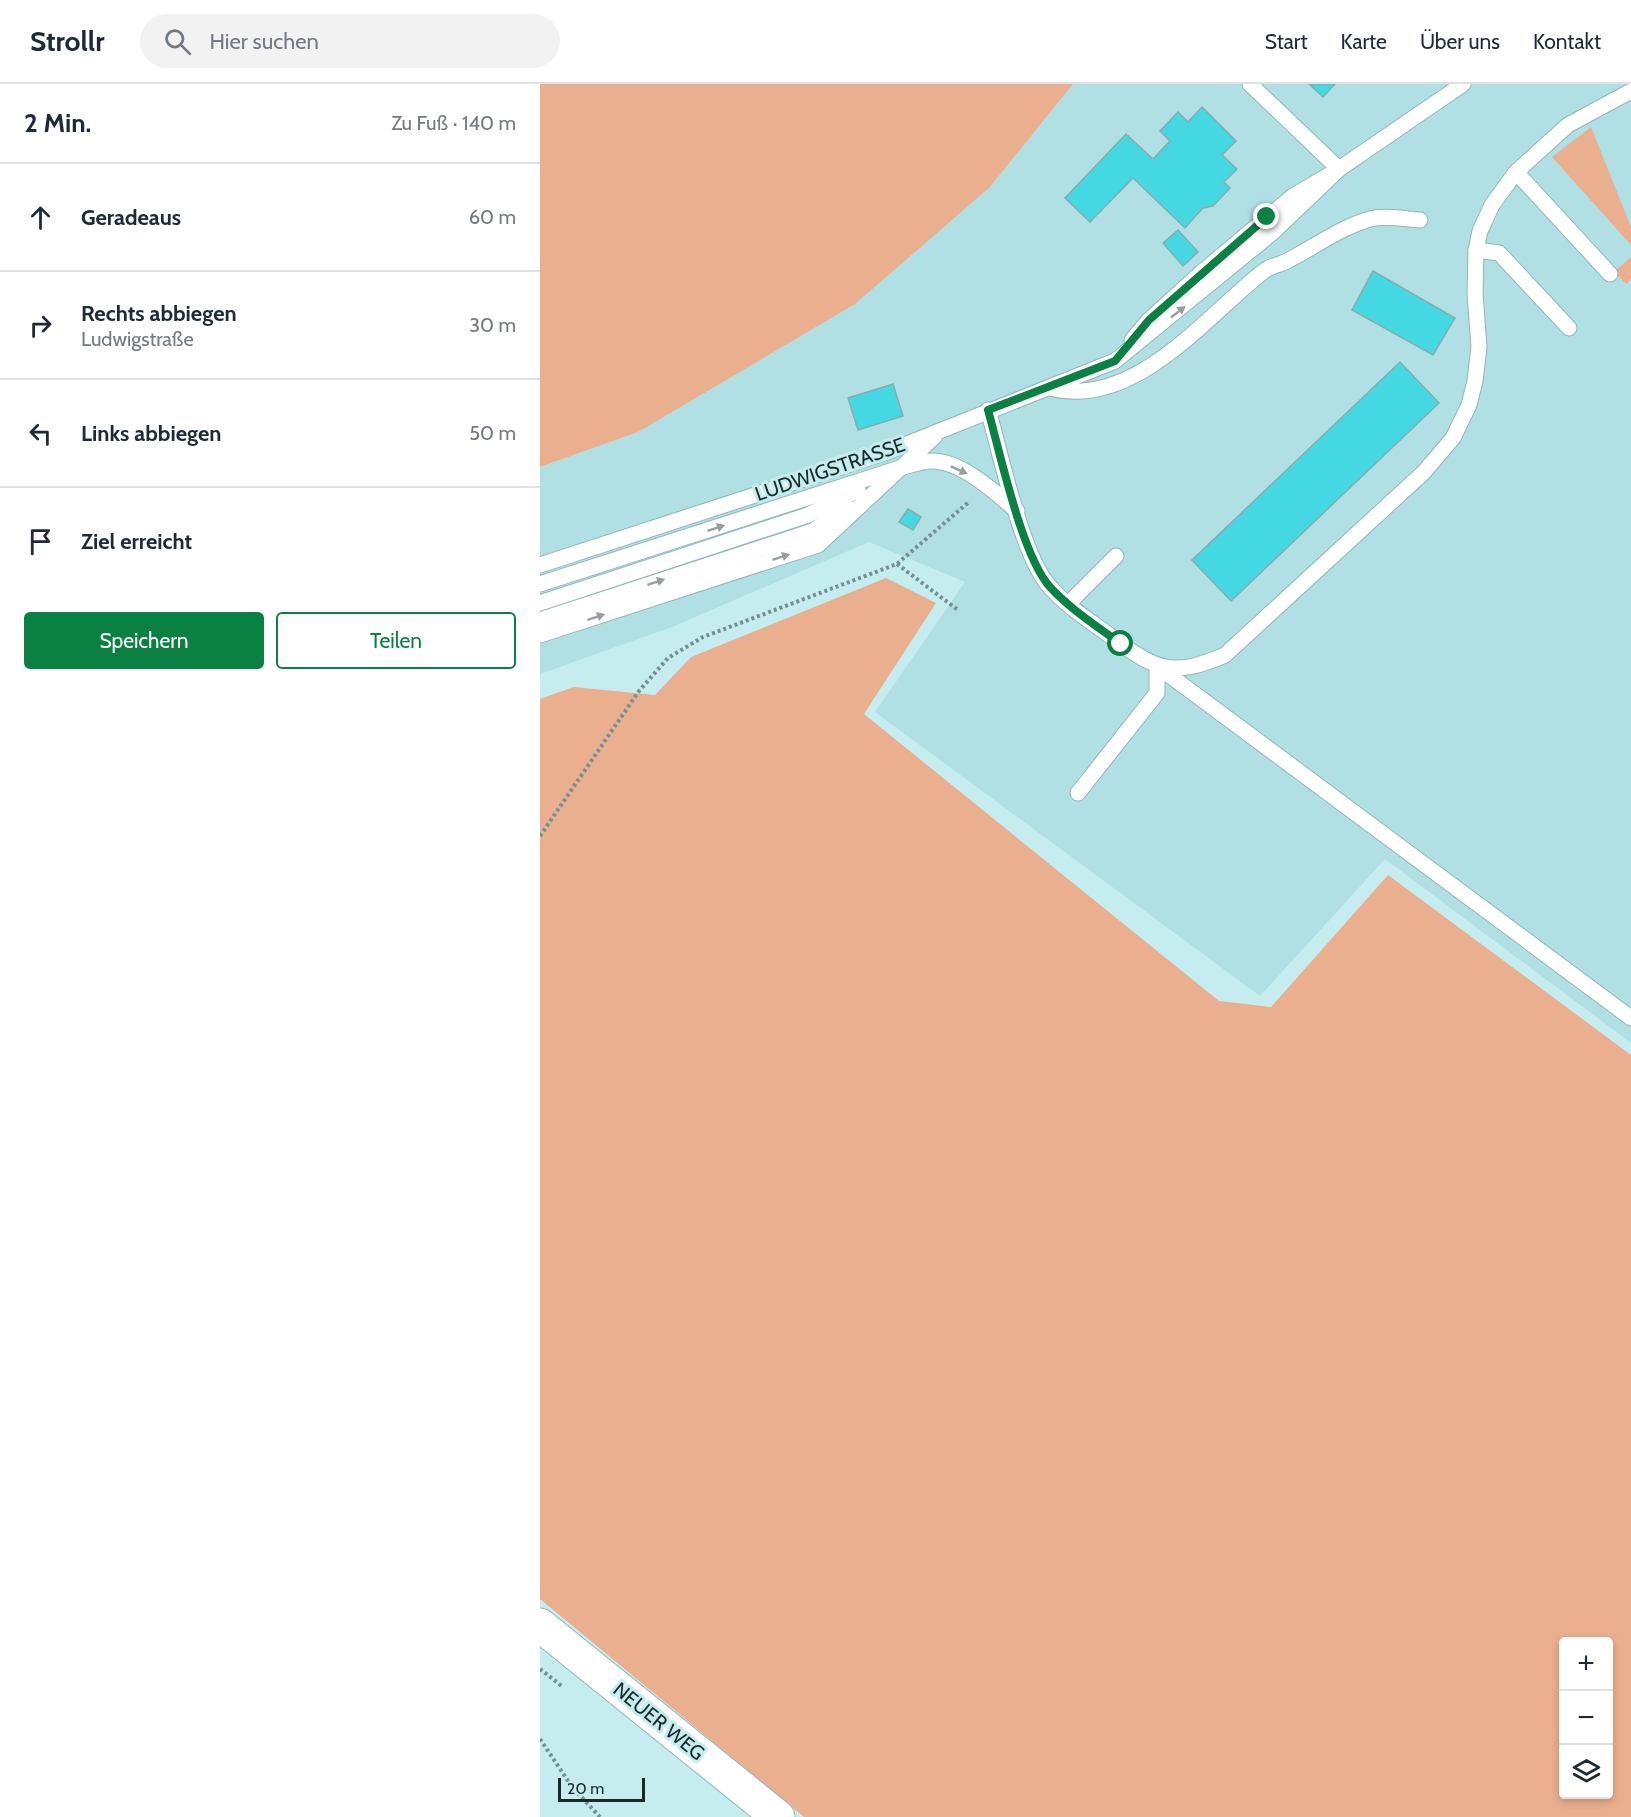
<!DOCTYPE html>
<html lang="de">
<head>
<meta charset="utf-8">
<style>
  :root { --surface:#fff; --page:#f2f2f3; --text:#1f2937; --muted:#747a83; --line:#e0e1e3; --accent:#0b8043 }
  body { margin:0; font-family:Cabin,sans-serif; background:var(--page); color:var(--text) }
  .controls { position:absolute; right:18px; bottom:18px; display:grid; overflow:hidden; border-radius:6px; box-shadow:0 3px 9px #0003 }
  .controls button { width:54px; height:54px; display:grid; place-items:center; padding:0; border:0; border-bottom:2px solid var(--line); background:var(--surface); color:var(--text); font:30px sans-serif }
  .scale { position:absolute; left:18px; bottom:15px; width:87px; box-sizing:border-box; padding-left:6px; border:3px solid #192829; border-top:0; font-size:16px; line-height:21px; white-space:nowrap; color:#192829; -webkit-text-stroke:4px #c5edf0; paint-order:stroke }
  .stop { position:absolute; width:18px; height:18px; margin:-14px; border:4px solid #0b8043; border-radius:50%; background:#fff }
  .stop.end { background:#0b8043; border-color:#fff; box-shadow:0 2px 6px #0008 }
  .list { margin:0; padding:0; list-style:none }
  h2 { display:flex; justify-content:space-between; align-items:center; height:78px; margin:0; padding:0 24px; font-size:26px }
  h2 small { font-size:20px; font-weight:400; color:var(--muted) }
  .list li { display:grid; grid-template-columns:39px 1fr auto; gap:18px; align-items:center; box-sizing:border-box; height:108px; padding:0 24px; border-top:2px solid var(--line) }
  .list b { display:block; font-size:22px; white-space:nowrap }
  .list p { margin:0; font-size:20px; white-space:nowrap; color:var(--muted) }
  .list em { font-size:20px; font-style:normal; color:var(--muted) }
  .actions { display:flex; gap:12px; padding:18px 24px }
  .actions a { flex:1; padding:14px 0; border:2px solid var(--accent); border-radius:6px; text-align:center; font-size:21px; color:var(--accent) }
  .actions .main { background:var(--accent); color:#fff }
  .icon { flex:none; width:33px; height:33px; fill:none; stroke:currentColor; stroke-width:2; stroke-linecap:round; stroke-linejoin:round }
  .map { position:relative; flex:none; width:1091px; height:1733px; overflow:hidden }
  header { display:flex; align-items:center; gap:36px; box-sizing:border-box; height:84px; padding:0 30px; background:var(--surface); border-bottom:2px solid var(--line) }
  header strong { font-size:28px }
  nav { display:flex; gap:33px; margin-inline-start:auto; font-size:21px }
  .search { width:420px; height:54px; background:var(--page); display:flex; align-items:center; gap:15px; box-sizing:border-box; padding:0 21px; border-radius:33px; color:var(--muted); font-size:22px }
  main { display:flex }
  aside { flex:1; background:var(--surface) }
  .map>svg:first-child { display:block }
  .built { fill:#b0e0e3 }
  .green { fill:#eaaf8e; fill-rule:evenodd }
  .building { fill:#43d8e2; stroke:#87adb0; stroke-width:1.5 }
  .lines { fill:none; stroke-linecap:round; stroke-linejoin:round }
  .lane-casing { stroke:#91b7b9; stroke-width:17 }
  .secondary-casing { stroke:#91b7b9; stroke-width:35 }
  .path { stroke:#749092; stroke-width:4; stroke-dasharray:3 3; stroke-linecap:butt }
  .lane { stroke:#fff; stroke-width:15 }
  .secondary { stroke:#fff; stroke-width:33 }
  .oneway { fill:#989e9f }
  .route { stroke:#0b8043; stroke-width:8 }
  .labels { text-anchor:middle; stroke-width:6; stroke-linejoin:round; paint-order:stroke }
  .street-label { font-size:20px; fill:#192829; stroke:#c5edf0 }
</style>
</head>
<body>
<header>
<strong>Strollr</strong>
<div class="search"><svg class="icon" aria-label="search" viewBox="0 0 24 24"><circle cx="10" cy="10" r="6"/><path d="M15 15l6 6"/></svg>Hier suchen</div>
<nav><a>Start</a><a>Karte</a><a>Über uns</a><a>Kontakt</a></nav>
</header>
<main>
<aside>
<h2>2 Min.<small>Zu Fuß · 140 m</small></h2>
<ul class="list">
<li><svg class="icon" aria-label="ahead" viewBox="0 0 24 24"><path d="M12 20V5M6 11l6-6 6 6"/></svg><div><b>Geradeaus</b></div><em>60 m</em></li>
<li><svg class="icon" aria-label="right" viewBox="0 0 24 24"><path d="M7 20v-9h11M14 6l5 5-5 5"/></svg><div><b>Rechts abbiegen</b><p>Ludwigstraße</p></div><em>30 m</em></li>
<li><svg class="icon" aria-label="left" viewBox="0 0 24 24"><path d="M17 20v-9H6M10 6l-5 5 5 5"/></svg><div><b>Links abbiegen</b></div><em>50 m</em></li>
<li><svg class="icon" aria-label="arrive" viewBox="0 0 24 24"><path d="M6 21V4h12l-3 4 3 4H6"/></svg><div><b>Ziel erreicht</b></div></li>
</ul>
<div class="actions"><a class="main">Speichern</a><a>Teilen</a></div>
</aside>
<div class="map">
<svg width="1091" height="1733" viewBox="0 0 1091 1733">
  <rect width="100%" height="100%" fill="#c5edf0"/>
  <polygon class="built" points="533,0 1091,0 1091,959 845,775 720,912 335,628 425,498 329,458 132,543 0,590 0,383 98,348 450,103"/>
  <g class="green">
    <polygon points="0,0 533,0 450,103 315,220 98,348 0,383"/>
    <polygon points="1051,43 1091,143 1091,161 1012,73"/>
    <polygon points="1091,173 1091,195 1086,200 1074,188"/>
    <path d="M346,494L396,519L324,630L679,917L731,923L848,791L1091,971V1733H264L0,1515V615L34,603L115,611L151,573ZM1023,1558H1068V1710H1023Z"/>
  </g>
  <g class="building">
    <polygon points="769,0 795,0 783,13"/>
    <polygon points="662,23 696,57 682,71 697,85 684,98 690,104 673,122 663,124 645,144 593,94 550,138 525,114 586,50 613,75 630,57 620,47 638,28 648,38"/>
    <polygon points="638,146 658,168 643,182 623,159"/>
    <polygon points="833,187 915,234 893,271 812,226"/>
    <polygon points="860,278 899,319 691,517 652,476"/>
    <polygon points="353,300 363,332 318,346 308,314"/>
    <polygon points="368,425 381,433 373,446 359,438"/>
  </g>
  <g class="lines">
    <defs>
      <g id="lane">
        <polyline points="710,0 799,85"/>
        <polyline points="976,88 1070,190"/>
        <polyline points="936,166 959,169 1029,244"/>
        <polyline points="592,256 609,236 662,188 753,112 799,85 923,0"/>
        <path d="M510,304C594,326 665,233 724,187C730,182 738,181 745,178C773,164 799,144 830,135C844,131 865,135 880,136"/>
        <path d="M448,326C461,370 481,470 509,502C527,523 552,538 573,554C617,587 634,593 685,571L884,388L913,354L929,321L935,297L939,263L935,210L936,166L940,147L952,121L976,88L1028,41L1091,7"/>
        <polyline points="0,481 347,368 575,277 732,149 799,85"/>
        <path d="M0,500L363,383C372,381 382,377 391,377C421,376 456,409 477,427"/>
        <polyline points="0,519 268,431 318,406"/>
        <polyline points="528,520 576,472"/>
        <polyline points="0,536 273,447 307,423"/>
        <polyline points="0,551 278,461 395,352"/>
        <polyline points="617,582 1091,934"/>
        <polyline points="538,709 617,609 617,582"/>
      </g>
      <polyline id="secondary" points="0,1541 238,1733"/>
    </defs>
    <use href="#lane" class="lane-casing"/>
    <use href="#secondary" class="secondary-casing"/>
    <g class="path">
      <polyline points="357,480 418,526"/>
      <polyline points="0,752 99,607 128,574 163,553 357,480 430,417"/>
      <polyline points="0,1585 23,1603"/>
      <polyline points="0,1655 32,1703 60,1733"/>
    </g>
    <use href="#lane" class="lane"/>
    <use href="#secondary" class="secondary"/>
  </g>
  <defs><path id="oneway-solid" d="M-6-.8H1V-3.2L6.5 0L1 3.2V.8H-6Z" transform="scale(1.5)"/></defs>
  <g class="oneway">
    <use href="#oneway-solid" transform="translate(638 228) rotate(-38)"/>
    <use href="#oneway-solid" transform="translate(419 386) rotate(24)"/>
    <use href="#oneway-solid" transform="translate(176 444) rotate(-18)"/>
    <use href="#oneway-solid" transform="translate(241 473) rotate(-18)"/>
    <use href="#oneway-solid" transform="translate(116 498) rotate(-18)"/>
    <use href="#oneway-solid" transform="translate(56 533) rotate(-18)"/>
  </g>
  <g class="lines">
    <path class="route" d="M581,560C557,542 530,525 510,503C482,472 460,369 448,326L575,277L609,236L727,133"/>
  </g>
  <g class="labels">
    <g class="street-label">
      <text transform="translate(290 385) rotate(-19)" y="7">LUDWIGSTRASSE</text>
      <text transform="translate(119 1637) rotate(39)" y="7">NEUER WEG</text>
    </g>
  </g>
</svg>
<div class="controls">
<button>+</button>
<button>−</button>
<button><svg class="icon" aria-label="layers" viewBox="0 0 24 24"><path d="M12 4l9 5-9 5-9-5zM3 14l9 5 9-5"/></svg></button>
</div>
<div class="scale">20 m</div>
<div class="stop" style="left:581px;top:560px"></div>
<div class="stop end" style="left:727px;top:133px"></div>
</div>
</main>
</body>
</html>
